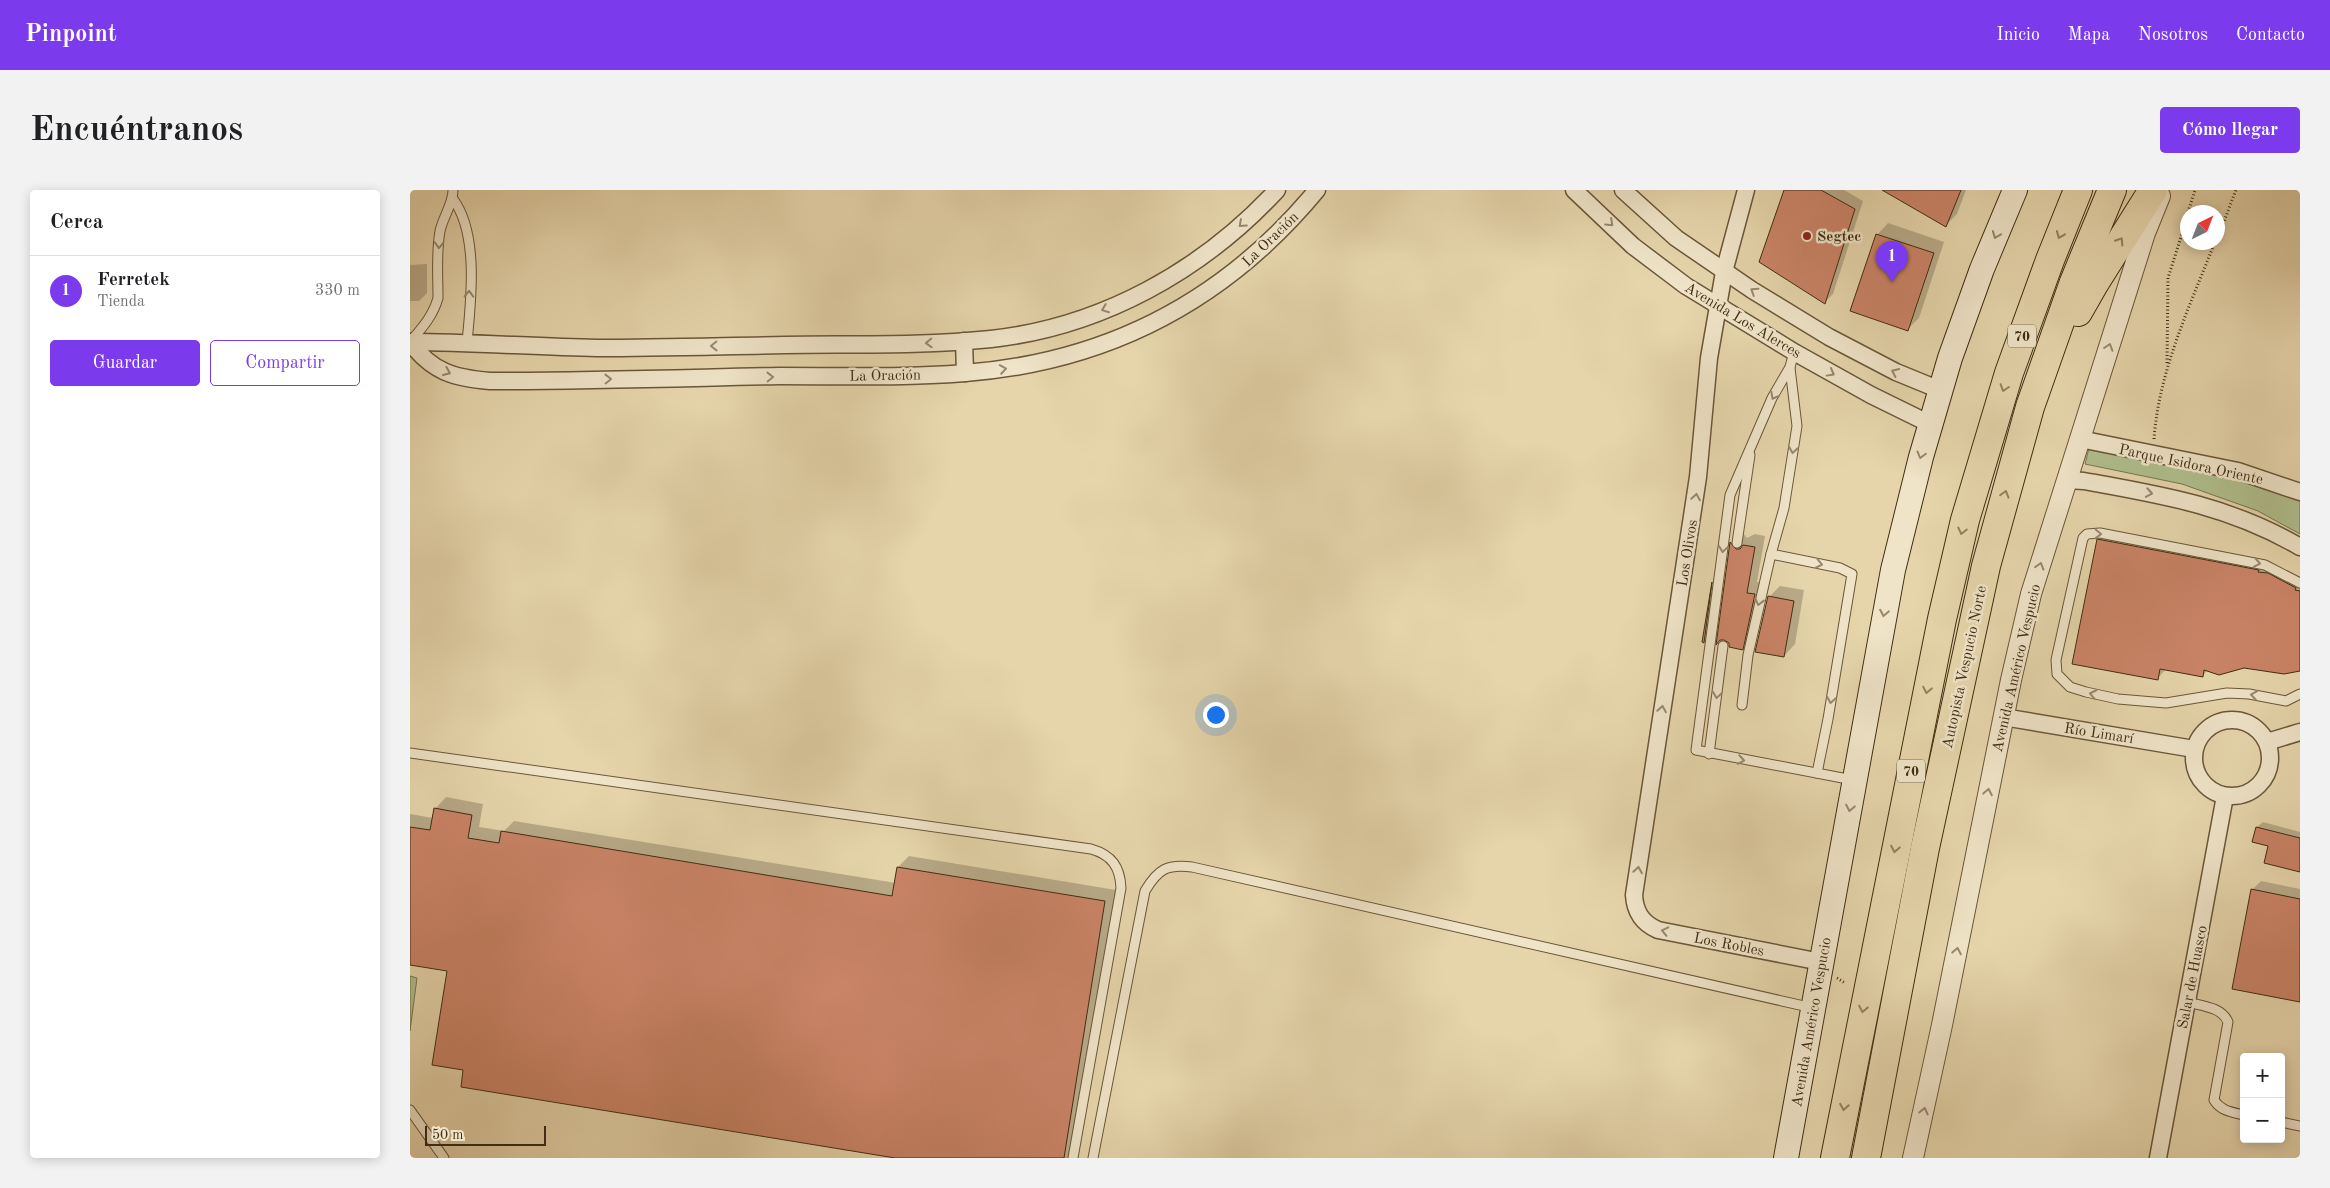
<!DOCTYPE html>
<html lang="es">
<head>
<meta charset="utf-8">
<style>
  :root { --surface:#fff; --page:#f2f2f2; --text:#202124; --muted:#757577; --line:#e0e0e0; --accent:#7c3aed }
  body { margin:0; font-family:"Old Standard TT",serif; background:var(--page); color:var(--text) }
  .controls { position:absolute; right:15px; bottom:15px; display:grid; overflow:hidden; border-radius:5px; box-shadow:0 2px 12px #0003 }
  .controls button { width:45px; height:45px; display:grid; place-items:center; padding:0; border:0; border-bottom:1px solid var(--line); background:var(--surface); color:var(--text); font:25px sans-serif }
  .compass { position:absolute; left:1770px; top:15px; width:45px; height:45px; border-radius:50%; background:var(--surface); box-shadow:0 2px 12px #0003; rotate:42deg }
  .scale { position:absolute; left:15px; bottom:12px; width:121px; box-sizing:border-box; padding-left:5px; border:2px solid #402d13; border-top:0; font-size:14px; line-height:18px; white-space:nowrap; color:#402d13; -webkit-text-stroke:4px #efe4c8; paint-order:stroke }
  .you { position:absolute; left:805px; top:524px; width:18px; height:18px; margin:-12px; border:4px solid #fff; border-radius:50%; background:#1a73e8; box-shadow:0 0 0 8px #1a73e833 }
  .badge { display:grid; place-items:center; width:32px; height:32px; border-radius:50%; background:var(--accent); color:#fff; font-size:16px; font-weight:700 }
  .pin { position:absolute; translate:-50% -41px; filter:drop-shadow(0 1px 2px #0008) }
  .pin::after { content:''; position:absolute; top:26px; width:18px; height:15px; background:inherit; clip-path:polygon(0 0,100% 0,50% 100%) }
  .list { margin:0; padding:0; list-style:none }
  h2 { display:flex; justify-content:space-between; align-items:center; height:65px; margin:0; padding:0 20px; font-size:21px }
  h2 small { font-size:16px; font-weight:400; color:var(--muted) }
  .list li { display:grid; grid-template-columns:32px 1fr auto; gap:15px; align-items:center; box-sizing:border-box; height:70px; padding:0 20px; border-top:1px solid var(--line) }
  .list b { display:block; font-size:19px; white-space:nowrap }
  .list p { margin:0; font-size:16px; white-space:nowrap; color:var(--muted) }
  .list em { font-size:16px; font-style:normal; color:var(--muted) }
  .actions { display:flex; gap:10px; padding:15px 20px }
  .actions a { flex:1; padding:11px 0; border:1px solid var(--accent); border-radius:5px; text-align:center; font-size:18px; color:var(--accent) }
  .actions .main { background:var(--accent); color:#fff }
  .map { position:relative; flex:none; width:1890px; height:968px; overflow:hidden; border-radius:5px }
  header { display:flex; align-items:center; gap:30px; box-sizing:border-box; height:70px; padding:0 25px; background:var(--accent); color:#fff }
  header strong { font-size:24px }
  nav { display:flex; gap:28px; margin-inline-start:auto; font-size:18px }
  .intro { display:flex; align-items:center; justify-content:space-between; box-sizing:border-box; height:120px; padding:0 30px }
  h1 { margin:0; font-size:35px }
  .button { padding:12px 22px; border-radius:5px; background:var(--accent); color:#fff; font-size:18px; font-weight:700 }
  main { display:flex; gap:30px; padding:0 30px }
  aside { flex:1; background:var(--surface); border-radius:5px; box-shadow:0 2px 12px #0003 }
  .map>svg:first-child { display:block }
  .green { fill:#b0be8d; stroke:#787650 }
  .shadow { fill:#0003 }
  .building { fill:#ca8467; stroke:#402d13 }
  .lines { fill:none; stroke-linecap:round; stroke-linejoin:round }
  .service-casing { stroke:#6a5739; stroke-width:11 }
  .minor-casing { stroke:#6a5739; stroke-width:19 }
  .tertiary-casing { stroke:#6a5739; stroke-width:22 }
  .secondary-casing { stroke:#402d13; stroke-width:26 }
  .motorway-casing { stroke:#402d13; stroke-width:30 }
  .path { stroke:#402d13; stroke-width:3; stroke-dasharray:1 2.5; stroke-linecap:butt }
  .service { stroke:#efe4c8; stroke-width:9 }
  .minor { stroke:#efe4c8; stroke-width:16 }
  .tertiary { stroke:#efe4c8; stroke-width:20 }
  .secondary { stroke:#efe4c8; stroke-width:24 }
  .motorway { stroke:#e6d5ab; stroke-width:28 }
  .oneway { stroke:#98886e }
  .oneway2 { stroke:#93815f }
  .poi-dot { fill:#8f2418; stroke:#efe4c8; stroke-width:2 }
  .labels { text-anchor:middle; stroke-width:5; stroke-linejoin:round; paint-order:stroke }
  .shield { fill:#efe4c8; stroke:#746449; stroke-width:1 }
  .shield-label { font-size:14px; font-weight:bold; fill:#402d13 }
  .poi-label { font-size:15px; font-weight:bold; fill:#402d13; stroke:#efe4c8; text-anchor:start }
  .street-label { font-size:15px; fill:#402d13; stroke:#efe4c8 }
</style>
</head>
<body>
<header>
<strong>Pinpoint</strong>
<nav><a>Inicio</a><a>Mapa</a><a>Nosotros</a><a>Contacto</a></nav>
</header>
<div class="intro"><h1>Encuéntranos</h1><a class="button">Cómo llegar</a></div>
<main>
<aside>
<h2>Cerca<small></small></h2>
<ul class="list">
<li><span class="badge">1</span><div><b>Ferretek</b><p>Tienda</p></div><em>330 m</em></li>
</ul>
<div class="actions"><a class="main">Guardar</a><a>Compartir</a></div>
</aside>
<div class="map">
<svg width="1890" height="968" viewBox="0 0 1890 968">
  <rect width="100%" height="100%" fill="#e6d5ab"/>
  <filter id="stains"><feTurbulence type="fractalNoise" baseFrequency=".004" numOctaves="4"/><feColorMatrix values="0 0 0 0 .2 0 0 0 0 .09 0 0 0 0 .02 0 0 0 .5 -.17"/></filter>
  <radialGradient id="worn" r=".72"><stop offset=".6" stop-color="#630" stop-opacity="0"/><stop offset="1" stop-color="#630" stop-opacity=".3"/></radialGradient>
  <g class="green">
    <path d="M1679,258C1751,271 1821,286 1890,310V344L1848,321L1772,294L1675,274Z"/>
    <polygon points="0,786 7,788 0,841"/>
  </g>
  <g class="shadow">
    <polygon points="1375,0 1434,0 1453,11 1423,104 1415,112"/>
    <polygon points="1481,0 1556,0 1547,24 1536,35"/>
    <polygon points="1478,33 1534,52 1509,128 1498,139 1467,45"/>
    <polygon points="17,74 17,103 9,111 0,111 0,75"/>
    <polygon points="1332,342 1337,348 1345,344 1355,346 1347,392 1356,393 1344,447 1332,458 1315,449 1308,452 1321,353"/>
    <polygon points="1697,342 1866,375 1890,388 1890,479 1833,477 1798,480 1793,485 1756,479 1747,489 1688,350"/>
    <polygon points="1312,383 1305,440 1293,451 1303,392"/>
    <polygon points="1370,396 1394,400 1385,454 1374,466 1359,407"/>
    <polygon points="36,607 73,614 69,637 94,641 104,631 486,693 488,677 499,666 706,700 663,968 492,968 38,780 0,774 0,624 23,628 25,619"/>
    <polygon points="1853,632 1890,642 1890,679 1860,655 1847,637"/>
    <polygon points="1851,691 1890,699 1890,811 1842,700"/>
  </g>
  <g class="building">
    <polygon points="1374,0 1411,0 1445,19 1415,114 1349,72"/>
    <polygon points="1472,0 1551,0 1536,37"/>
    <polygon points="1466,44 1524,63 1498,141 1440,121"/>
    <polygon points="1687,349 1849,380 1848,382 1858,383 1886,398 1885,400 1890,401 1890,481 1874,484 1834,478 1809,485 1794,480 1793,487 1750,479 1748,490 1662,474"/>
    <polygon points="1320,352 1326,359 1330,359 1333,355 1345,357 1337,403 1345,404 1333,460 1319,457 1319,453 1314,450 1310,450 1306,455"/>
    <polygon points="1302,392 1294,453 1292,452"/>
    <polygon points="1358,406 1384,411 1374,467 1345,462"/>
    <polygon points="24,618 62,625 58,648 89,653 91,641 482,706 487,677 695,711 654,968 485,968 51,897 53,880 22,875 37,781 0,775 0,637 20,640"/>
    <polygon points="1846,637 1890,648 1890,682 1854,673 1858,656 1842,652"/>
    <polygon points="1841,699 1890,709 1890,812 1822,799"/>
  </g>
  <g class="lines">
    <defs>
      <g id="service">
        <path d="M43,9C69,44 61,111 57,152"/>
        <path d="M0,152C12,138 23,126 28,108C28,86 26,63 30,41C33,27 43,14 43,0"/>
        <polyline points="1384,162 1380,177 1362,208 1320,305 1286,560 1443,590"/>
        <polyline points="1327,353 1340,265"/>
        <polyline points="1361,364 1430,378 1442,384 1418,529 1407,583"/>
        <polyline points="1890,393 1855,375 1690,343 1677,344 1673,348 1646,470 1647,484 1660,497 1676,502 1708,509 1756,513 1817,503 1839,504 1876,511 1890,504"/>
        <polyline points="1332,515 1338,465 1361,364 1374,318 1387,236 1380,178"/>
        <path d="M0,563L681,659C702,665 710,677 711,698L663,968"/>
        <polyline points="1299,564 1313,456"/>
        <path d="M1777,812C1792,816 1812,817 1818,832L1804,910C1811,921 1821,922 1834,925"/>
        <polyline points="0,920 34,968"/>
        <polyline points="1871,932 1890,936"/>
        <path d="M683,968L735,701C748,679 757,674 782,677L1403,818"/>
      </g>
      <g id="minor">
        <polyline points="1164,0 1223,56 1276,96 1384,162 1461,205 1520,234"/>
        <polyline points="1213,0 1266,48 1342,100 1419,147 1486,182 1530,200"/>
        <path d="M1336,0L1314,82L1299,168L1288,287L1224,705C1225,722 1232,733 1248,740L1411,772"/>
        <polyline points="554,151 555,183"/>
        <path d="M0,152C22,182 44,188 80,191C176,191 272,188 369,186C430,186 493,188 555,183C698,172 816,110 907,0"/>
        <path d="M0,152C63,152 125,157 187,158C250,158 313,156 375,155C443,154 513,156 581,149C691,137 792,81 867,0"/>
        <polyline points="1670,249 1828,281 1890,302"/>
        <path d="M1657,290L1674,291C1752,305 1820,316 1890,357"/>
        <polyline points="1593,527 1784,559"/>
        <circle cx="1822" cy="568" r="38"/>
        <polyline points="1857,552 1890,542"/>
        <polyline points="1748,968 1815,606"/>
      </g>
      <polyline id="tertiary" points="1503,968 1532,835 1601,490 1621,404 1735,43 1750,6"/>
      <polyline id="secondary" points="1376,968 1483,380 1511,267 1540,168 1572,79 1605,0"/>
      <g id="motorway">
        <polyline points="1668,122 1684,94 1743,0"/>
        <polyline points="1425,968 1532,429 1555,330 1599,183 1640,70 1668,0"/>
        <polyline points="1456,968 1515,658 1576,376 1620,217 1664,92 1702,0"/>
      </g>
    </defs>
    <use href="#service" class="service-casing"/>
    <use href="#minor" class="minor-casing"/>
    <use href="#tertiary" class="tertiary-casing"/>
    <use href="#secondary" class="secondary-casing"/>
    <use href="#motorway" class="motorway-casing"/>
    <g class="path">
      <polyline points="1778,22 1785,0"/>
      <polyline points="1808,47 1826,0"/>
      <polyline points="1757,173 1758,88 1778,25"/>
      <path d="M1744,249C1749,180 1780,116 1805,52"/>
      <polyline points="1427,788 1435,793"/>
    </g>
    <use href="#service" class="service"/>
    <use href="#minor" class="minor"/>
    <use href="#tertiary" class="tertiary"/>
    <use href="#secondary" class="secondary"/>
    <use href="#motorway" class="motorway"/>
  </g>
  <defs><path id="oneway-chevron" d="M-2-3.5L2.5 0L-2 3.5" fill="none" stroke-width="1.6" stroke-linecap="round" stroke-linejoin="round" transform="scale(1.25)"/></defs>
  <g class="oneway">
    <use href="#oneway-chevron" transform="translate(1200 33) rotate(43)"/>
    <use href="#oneway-chevron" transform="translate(832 34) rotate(138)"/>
    <use href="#oneway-chevron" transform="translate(1586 45) rotate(112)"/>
    <use href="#oneway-chevron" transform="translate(29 55) rotate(93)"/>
    <use href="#oneway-chevron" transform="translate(1344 101) rotate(-147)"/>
    <use href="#oneway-chevron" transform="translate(59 104) rotate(-89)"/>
    <use href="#oneway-chevron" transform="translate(695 119) rotate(159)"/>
    <use href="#oneway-chevron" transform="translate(519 153) rotate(178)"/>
    <use href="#oneway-chevron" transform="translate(304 156) rotate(179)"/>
    <use href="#oneway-chevron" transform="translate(1699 157) rotate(-72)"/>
    <use href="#oneway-chevron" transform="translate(593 179) rotate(-9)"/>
    <use href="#oneway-chevron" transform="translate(37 182) rotate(23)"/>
    <use href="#oneway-chevron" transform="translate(1485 182) rotate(-155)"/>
    <use href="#oneway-chevron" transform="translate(1421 183) rotate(29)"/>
    <use href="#oneway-chevron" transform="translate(360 187) rotate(-1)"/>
    <use href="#oneway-chevron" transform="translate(198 189) rotate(-1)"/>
    <use href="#oneway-chevron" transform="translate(1364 206) rotate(119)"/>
    <use href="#oneway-chevron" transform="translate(1383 260) rotate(99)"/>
    <use href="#oneway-chevron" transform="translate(1511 265) rotate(105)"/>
    <use href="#oneway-chevron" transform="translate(1739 303) rotate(10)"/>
    <use href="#oneway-chevron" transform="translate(1286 307) rotate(-81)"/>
    <use href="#oneway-chevron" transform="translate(1688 344) rotate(1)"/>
    <use href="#oneway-chevron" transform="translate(1313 359) rotate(98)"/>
    <use href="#oneway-chevron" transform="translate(1847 373) rotate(11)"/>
    <use href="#oneway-chevron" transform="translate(1409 374) rotate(12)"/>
    <use href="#oneway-chevron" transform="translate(1630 376) rotate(-73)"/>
    <use href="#oneway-chevron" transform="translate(1349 412) rotate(104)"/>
    <use href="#oneway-chevron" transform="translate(1474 423) rotate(101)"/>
    <use href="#oneway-chevron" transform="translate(1683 504) rotate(-168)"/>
    <use href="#oneway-chevron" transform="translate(1307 505) rotate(98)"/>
    <use href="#oneway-chevron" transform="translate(1844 505) rotate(-171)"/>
    <use href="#oneway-chevron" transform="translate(1421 510) rotate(100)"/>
    <use href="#oneway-chevron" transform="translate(1252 519) rotate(-81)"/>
    <use href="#oneway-chevron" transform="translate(1331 570) rotate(10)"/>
    <use href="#oneway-chevron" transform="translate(1578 602) rotate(-79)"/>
    <use href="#oneway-chevron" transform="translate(1440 618) rotate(101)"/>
    <use href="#oneway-chevron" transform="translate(1228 680) rotate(-81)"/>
    <use href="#oneway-chevron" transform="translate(1255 741) rotate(-167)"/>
    <use href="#oneway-chevron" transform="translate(1547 761) rotate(-79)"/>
    <use href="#oneway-chevron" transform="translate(1514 921) rotate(-77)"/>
  </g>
  <g class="oneway2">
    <use href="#oneway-chevron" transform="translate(1650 45) rotate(112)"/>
    <use href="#oneway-chevron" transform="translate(1710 51) rotate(-57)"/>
    <use href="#oneway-chevron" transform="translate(1594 198) rotate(108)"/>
    <use href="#oneway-chevron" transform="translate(1595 304) rotate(-74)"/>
    <use href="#oneway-chevron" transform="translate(1552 341) rotate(103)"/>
    <use href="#oneway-chevron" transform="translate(1517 500) rotate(101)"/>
    <use href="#oneway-chevron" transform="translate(1485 659) rotate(101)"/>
    <use href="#oneway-chevron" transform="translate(1453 819) rotate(101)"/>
    <use href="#oneway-chevron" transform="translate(1434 917) rotate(100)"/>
  </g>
  <circle class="poi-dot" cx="1397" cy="46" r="5"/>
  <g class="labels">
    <g class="shield">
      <rect x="1598" y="134.5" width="28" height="23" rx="4"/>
      <rect x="1487" y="569.5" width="28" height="23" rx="4"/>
    </g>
    <g class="shield-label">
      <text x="1612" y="151">70</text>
      <text x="1501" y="586">70</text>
    </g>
    <g class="poi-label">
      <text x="1407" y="51">Segtec</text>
    </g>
    <g class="street-label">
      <text transform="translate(860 49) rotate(-44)" y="5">La Oración</text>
      <text transform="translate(1333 130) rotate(31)" y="5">Avenida Los Alerces</text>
      <text transform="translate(475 185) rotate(-1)" y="5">La Oración</text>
      <text transform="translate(1781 274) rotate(12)" y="5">Parque Isidora Oriente</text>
      <text transform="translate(1277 363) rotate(-81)" y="5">Los Olivos</text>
      <text transform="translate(1554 477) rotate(-78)" y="5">Autopista Vespucio Norte</text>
      <text transform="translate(1606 478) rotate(-77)" y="5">Avenida Américo Vespucio</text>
      <text transform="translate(1689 543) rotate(9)" y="5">Río Limarí</text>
      <text transform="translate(1319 754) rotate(11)" y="5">Los Robles</text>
      <text transform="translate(1782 787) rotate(-79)" y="5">Salar de Huasco</text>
      <text transform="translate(1401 832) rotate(-80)" y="5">Avenida Américo Vespucio</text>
    </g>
  </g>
  <rect width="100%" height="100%" filter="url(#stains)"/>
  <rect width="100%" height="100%" fill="url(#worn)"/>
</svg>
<div class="controls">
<button>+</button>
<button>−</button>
</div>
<svg class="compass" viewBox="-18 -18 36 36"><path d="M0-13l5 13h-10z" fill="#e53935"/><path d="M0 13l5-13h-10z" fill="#757577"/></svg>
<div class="scale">50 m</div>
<div class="you"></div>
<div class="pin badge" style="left:1482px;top:92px">1</div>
</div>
</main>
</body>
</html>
